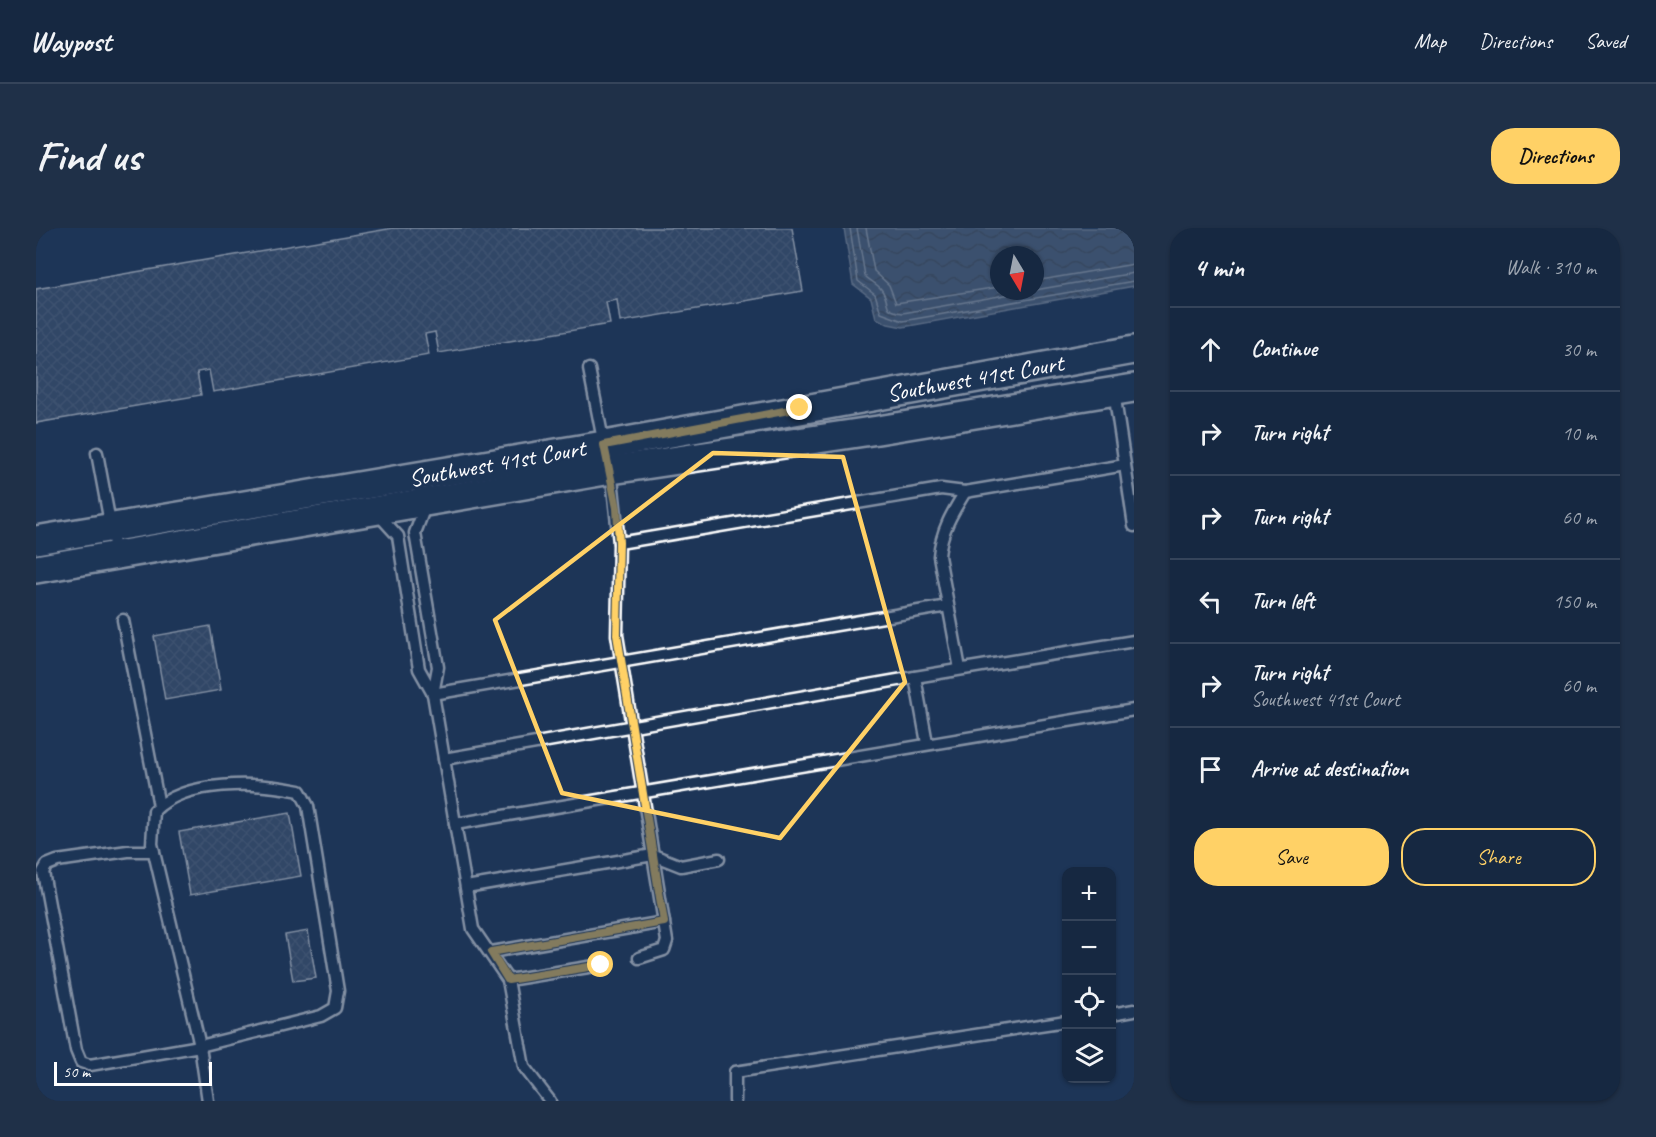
<!DOCTYPE html>
<html lang="en">
<head>
<meta charset="utf-8">
<style>
  :root { --surface:#162841; --page:#1f3048; --text:#f1f3f6; --muted:#9ea6b1; --line:#35445a; --accent:#ffd166 }
  body { margin:0; font-family:Caveat,sans-serif; background:var(--page); color:var(--text) }
  .controls { position:absolute; right:18px; bottom:18px; display:grid; overflow:hidden; border-radius:12px; box-shadow:0 2px 4px #0004 }
  .controls button { width:54px; height:54px; display:grid; place-items:center; padding:0; border:0; border-bottom:2px solid var(--line); background:var(--surface); color:var(--text); font:30px sans-serif }
  .compass { position:absolute; left:954px; top:18px; width:54px; height:54px; border-radius:50%; background:var(--surface); box-shadow:0 2px 4px #0004; rotate:170deg }
  .scale { position:absolute; left:18px; bottom:15px; width:158px; box-sizing:border-box; padding-left:6px; border:3px solid #fff; border-top:0; font-size:16px; line-height:21px; white-space:nowrap; color:#fff; -webkit-text-stroke:4px #1d3557; paint-order:stroke }
  .stop { position:absolute; width:18px; height:18px; margin:-14px; border:4px solid #ffd166; border-radius:50%; background:#fff }
  .stop.end { background:#ffd166; border-color:#fff; box-shadow:0 2px 6px #0008 }
  .list { margin:0; padding:0; list-style:none }
  h2 { display:flex; justify-content:space-between; align-items:center; height:78px; margin:0; padding:0 24px; font-size:26px }
  h2 small { font-size:20px; font-weight:400; color:var(--muted) }
  .list li { display:grid; grid-template-columns:39px 1fr auto; gap:18px; align-items:center; box-sizing:border-box; height:84px; padding:0 24px; border-top:2px solid var(--line) }
  .list b { display:block; font-size:22px; white-space:nowrap }
  .list p { margin:0; font-size:20px; white-space:nowrap; color:var(--muted) }
  .list em { font-size:20px; font-style:normal; color:var(--muted) }
  .actions { display:flex; gap:12px; padding:18px 24px }
  .actions a { flex:1; padding:14px 0; border:2px solid var(--accent); border-radius:24px; text-align:center; font-size:21px; color:var(--accent) }
  .actions .main { background:var(--accent); color:#111 }
  .icon { flex:none; width:33px; height:33px; fill:none; stroke:currentColor; stroke-width:2; stroke-linecap:round; stroke-linejoin:round }
  .map { position:relative; flex:none; width:1098px; height:873px; overflow:hidden; border-radius:24px }
  header { display:flex; align-items:center; gap:36px; box-sizing:border-box; height:84px; padding:0 30px; background:var(--surface); border-bottom:2px solid var(--line) }
  header strong { font-size:28px }
  nav { display:flex; gap:33px; margin-inline-start:auto; font-size:21px }
  .intro { display:flex; align-items:center; justify-content:space-between; box-sizing:border-box; height:144px; padding:0 36px }
  h1 { margin:0; font-size:42px }
  .button { padding:15px 27px; border-radius:24px; background:var(--accent); color:#111; font-size:21px; font-weight:700 }
  main { display:flex; gap:36px; padding:0 36px }
  aside { flex:1; background:var(--surface); border-radius:24px; box-shadow:0 2px 4px #0004 }
  .map>svg:first-child { display:block }
  .water { fill:url(#water-waves); stroke:#a0aab8; stroke-width:1.5; fill-rule:evenodd }
  .lines { fill:none; stroke-linecap:round; stroke-linejoin:round }
  .shore { stroke:#c0c7d0; stroke-width:1.5 }
  .building { fill:url(#building-cross-hatch); stroke:#fff; stroke-width:1.5 }
  .service-casing { stroke:#fff; stroke-width:15 }
  .tertiary-casing { stroke:#fff; stroke-width:32 }
  .service { stroke:#1d3557; stroke-width:10 }
  .tertiary { stroke:#1d3557; stroke-width:27 }
  .route { stroke:#ffd166; stroke-width:8 }
  .marked { fill:none; stroke:#ffd166; stroke-width:4.5; stroke-linejoin:round }
  .labels { text-anchor:middle; stroke-width:5; stroke-linejoin:round; paint-order:stroke }
  .street-label { font-size:24px; fill:#fff; stroke:#1d3557 }
</style>
</head>
<body>
<header>
<strong>Waypost</strong>
<nav><a>Map</a><a>Directions</a><a>Saved</a></nav>
</header>
<div class="intro"><h1>Find us</h1><a class="button">Directions</a></div>
<main>
<div class="map">
<svg width="1098" height="873" viewBox="0 0 1098 873">
  <defs>
    <pattern id="water-waves" width="16" height="10" patternUnits="userSpaceOnUse" patternTransform="scale(1.5)"><rect width="16" height="10" fill="#617289"/><path d="M0 5q4-4 8 0t8 0" fill="none" stroke="#555d67"/></pattern>
    <pattern id="building-cross-hatch" width="8" height="8" patternUnits="userSpaceOnUse" patternTransform="scale(1.5)"><rect width="8" height="8" fill="#4a5d79"/><path d="M0 0l8 8M0 8l8-8" fill="none" stroke="#65758d"/></pattern>
  </defs>
  <rect width="100%" height="100%" fill="#1d3557"/>
  <filter id="ink" filterUnits="userSpaceOnUse"><feTurbulence type="fractalNoise" baseFrequency=".0167" numOctaves="2"/><feDisplacementMap in="SourceGraphic" scale="12" xChannelSelector="R" yChannelSelector="G"/><feConvolveMatrix kernelMatrix="1 2 1 2 8 2 1 2 1" color-interpolation-filters="sRGB"/></filter>
  <g filter="url(#ink)">
    <path class="water" d="M808,0H1098V58L867,99L852,96L840,90L835,70L817,56ZM963,27H999V63H963Z"/>
    <g class="lines">
      <g class="shore">
        <polyline points="814,0 822,53 839,66 845,85 867,93 1098,53"/>
        <path d="M821,0L829,48C834,53 841,56 845,61C856,75 844,82 867,85L992,63"/>
        <polyline points="830,0 838,43 853,57 860,75 963,59"/>
        <polyline points="999,53 1098,36"/>
        <polyline points="999,62 1098,45"/>
      </g>
    </g>
    <g class="building">
      <polygon points="358,0 756,0 767,63 584,94 581,72 570,74 574,96 403,125 399,104 389,106 393,127 177,164 173,142 161,144 165,167 0,195 0,61"/>
      <polygon points="174,398 185,462 129,472 118,408"/>
      <polygon points="254,585 265,648 154,667 143,604"/>
      <polygon points="272,703 280,750 257,753 249,707"/>
    </g>
    <g class="lines">
      <defs>
        <g id="service">
          <polyline points="553,141 568,217"/>
          <polyline points="61,225 80,327"/>
          <polyline points="1089,237 1098,298"/>
          <polyline points="575,241 583,315 581,407 631,713 628,722 603,730"/>
          <polyline points="341,285 362,308 383,441 397,466 402,439 379,305 390,276"/>
          <polyline points="583,315 905,261 929,264 1089,237 1078,164"/>
          <polyline points="87,392 123,578"/>
          <path d="M924,441L903,328C905,303 916,285 929,264"/>
          <polyline points="879,449 1098,413"/>
          <polyline points="408,531 879,449 891,515"/>
          <polyline points="419,596 1098,482"/>
          <path d="M118,623H92L21,633L11,637L7,644L40,822L45,834L54,837L164,818L285,788L299,780L302,763L272,578L264,563C222,554 149,551 118,583L116,616L164,818L172,873"/>
          <polyline points="430,659 617,627 645,638 683,631"/>
          <polyline points="455,724 628,694"/>
          <polyline points="472,752 565,737"/>
          <polyline points="1076,786 1098,782"/>
          <polyline points="514,873 488,839 472,752 437,701 397,466 912,378"/>
          <polyline points="699,873 699,844 1030,793"/>
        </g>
        <g id="tertiary">
          <polyline points="0,312 568,217 1098,122"/>
          <polyline points="0,341 575,242 842,202 1098,160"/>
        </g>
      </defs>
      <use href="#service" class="service-casing"/>
      <use href="#tertiary" class="tertiary-casing"/>
      <use href="#service" class="service"/>
      <use href="#tertiary" class="tertiary"/>
    </g>
  </g>
  <g class="lines" filter="url(#ink)">
    <polyline class="route" points="565,737 472,752 455,724 628,694 581,407 583,315 581,280 568,217 764,180"/>
  </g>
  <path d="M0 0H1098V873H0ZM677,225L807,229L869,454L744,610L526,565L459,392Z" fill="#1d3557" fill-opacity=".55" fill-rule="evenodd"/>
  <path class="marked" d="M677,225L807,229L869,454L744,610L526,565L459,392Z"/>
  <g class="labels">
    <g class="street-label">
      <text transform="translate(939 150) rotate(-10)" y="8">Southwest 41st Court</text>
      <text transform="translate(461 235) rotate(-10)" y="8">Southwest 41st Court</text>
    </g>
  </g>
</svg>
<div class="controls">
<button>+</button>
<button>−</button>
<button><svg class="icon" aria-label="locate" viewBox="0 0 24 24"><circle cx="12" cy="12" r="6"/><path d="M12 2v4M12 18v4M2 12h4M18 12h4"/></svg></button>
<button><svg class="icon" aria-label="layers" viewBox="0 0 24 24"><path d="M12 4l9 5-9 5-9-5zM3 14l9 5 9-5"/></svg></button>
</div>
<svg class="compass" viewBox="-18 -18 36 36"><path d="M0-13l5 13h-10z" fill="#e53935"/><path d="M0 13l5-13h-10z" fill="#9ea6b1"/></svg>
<div class="scale">50 m</div>
<div class="stop" style="left:565px;top:737px"></div>
<div class="stop end" style="left:764px;top:180px"></div>
</div>
<aside>
<h2>4 min<small>Walk · 310 m</small></h2>
<ul class="list">
<li><svg class="icon" aria-label="ahead" viewBox="0 0 24 24"><path d="M12 20V5M6 11l6-6 6 6"/></svg><div><b>Continue</b></div><em>30 m</em></li>
<li><svg class="icon" aria-label="right" viewBox="0 0 24 24"><path d="M7 20v-9h11M14 6l5 5-5 5"/></svg><div><b>Turn right</b></div><em>10 m</em></li>
<li><svg class="icon" aria-label="right" viewBox="0 0 24 24"><path d="M7 20v-9h11M14 6l5 5-5 5"/></svg><div><b>Turn right</b></div><em>60 m</em></li>
<li><svg class="icon" aria-label="left" viewBox="0 0 24 24"><path d="M17 20v-9H6M10 6l-5 5 5 5"/></svg><div><b>Turn left</b></div><em>150 m</em></li>
<li><svg class="icon" aria-label="right" viewBox="0 0 24 24"><path d="M7 20v-9h11M14 6l5 5-5 5"/></svg><div><b>Turn right</b><p>Southwest 41st Court</p></div><em>60 m</em></li>
<li><svg class="icon" aria-label="arrive" viewBox="0 0 24 24"><path d="M6 21V4h12l-3 4 3 4H6"/></svg><div><b>Arrive at destination</b></div></li>
</ul>
<div class="actions"><a class="main">Save</a><a>Share</a></div>
</aside>
</main>
</body>
</html>
